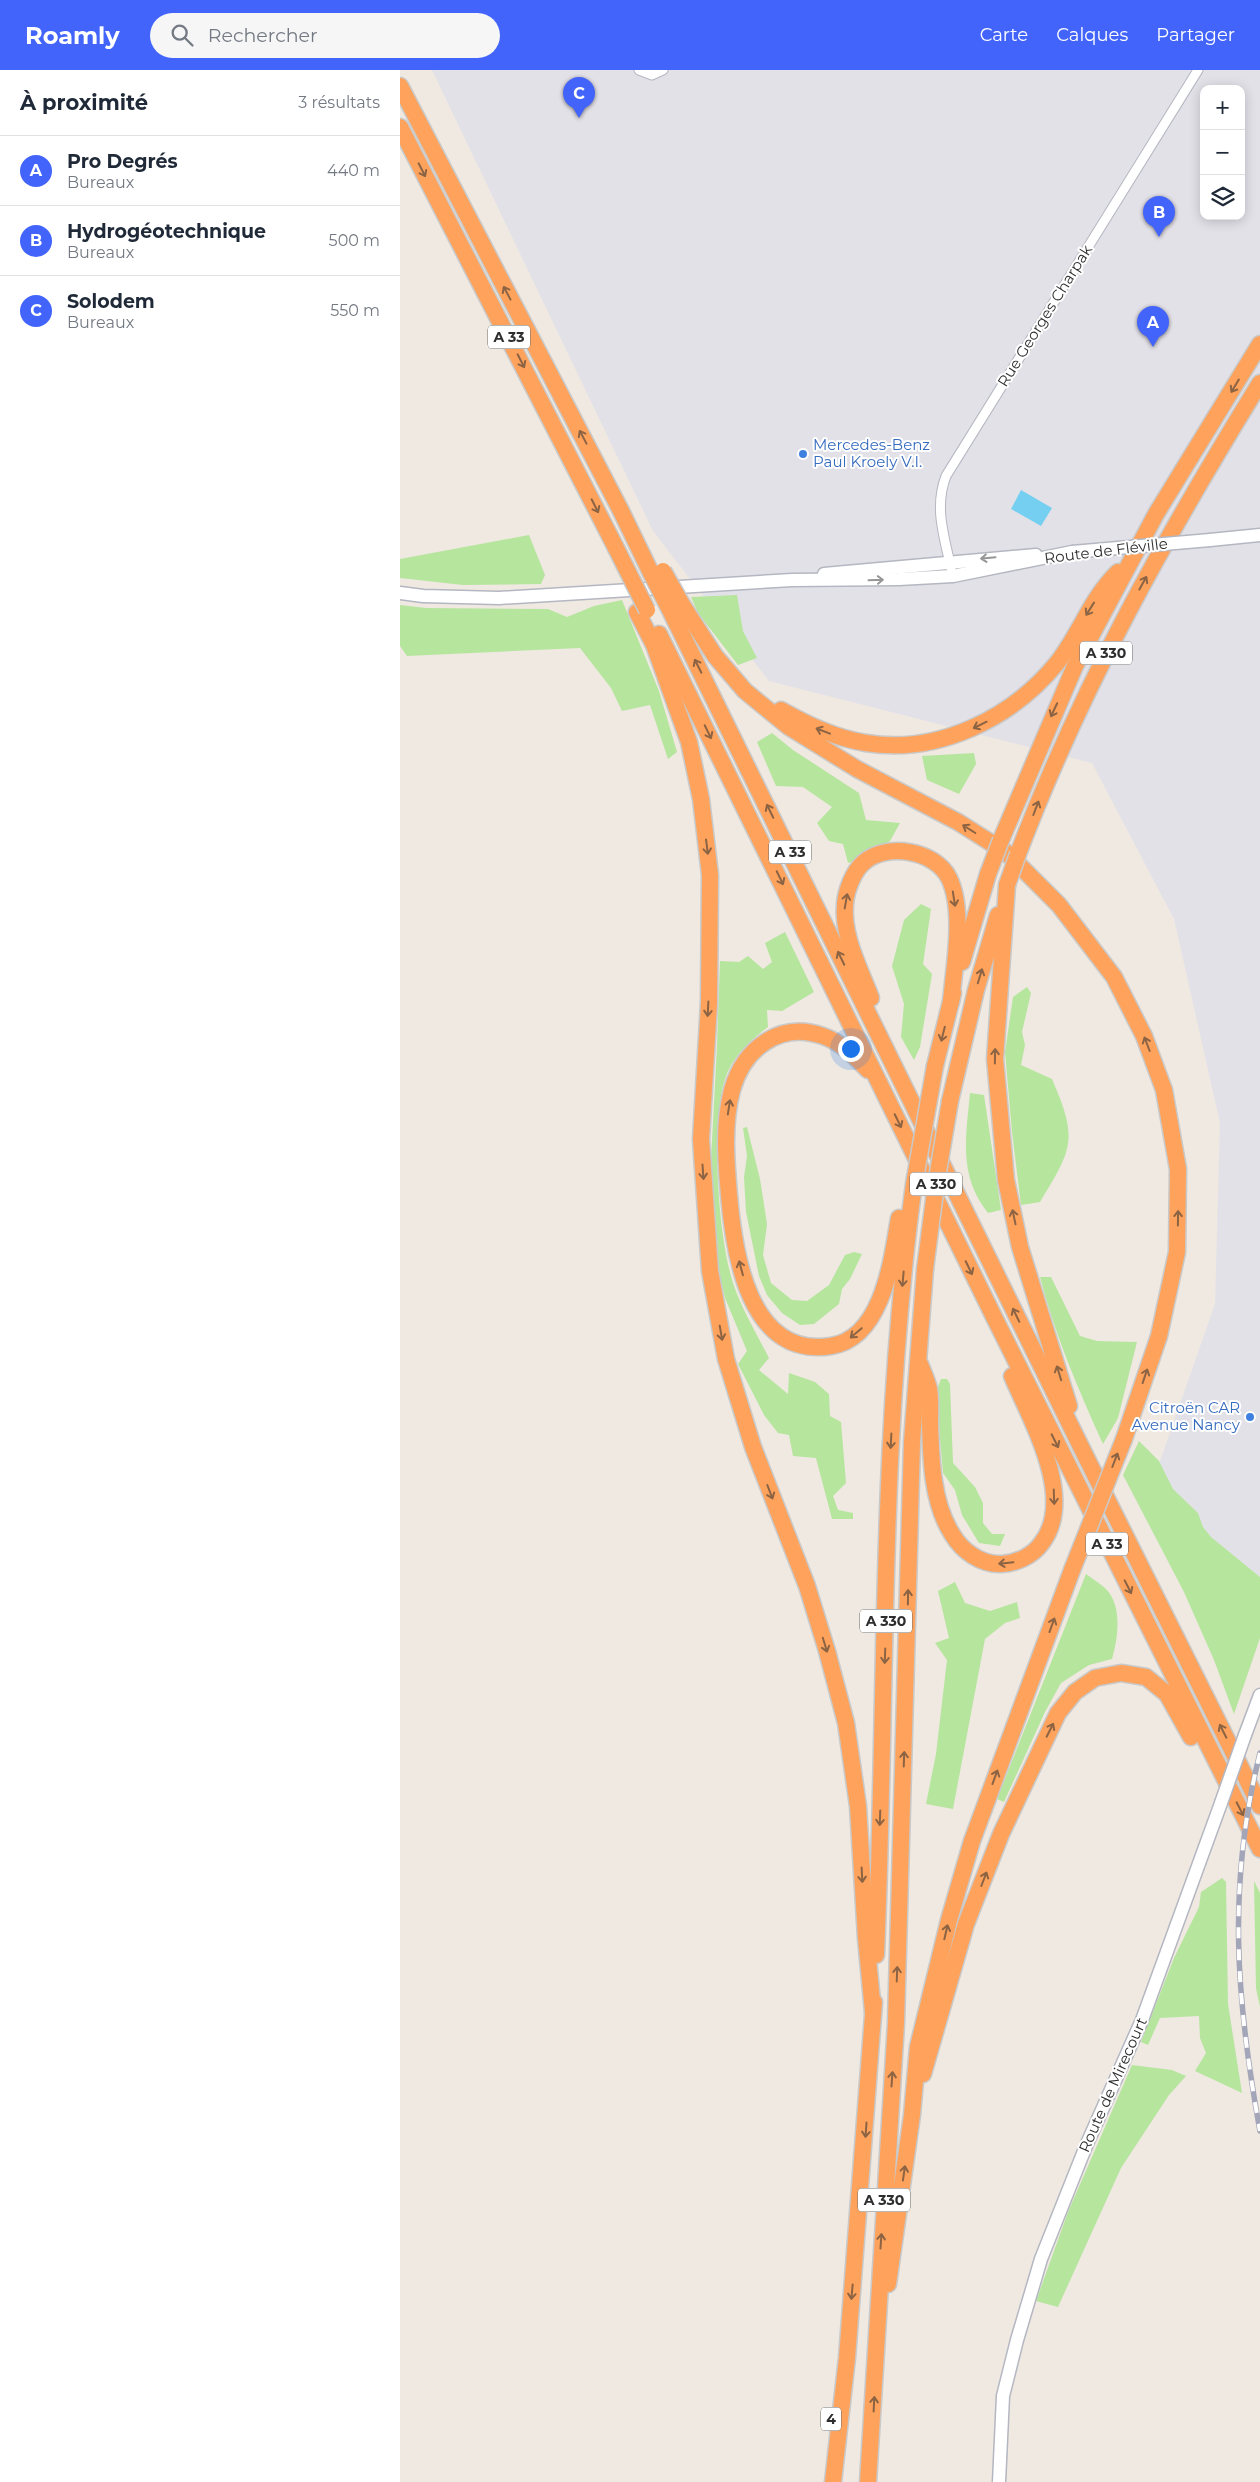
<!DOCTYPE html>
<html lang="fr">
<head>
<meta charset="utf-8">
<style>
  :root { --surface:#fff; --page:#f6f6f7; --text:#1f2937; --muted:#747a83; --line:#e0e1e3; --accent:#4264fb }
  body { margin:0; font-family:Montserrat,sans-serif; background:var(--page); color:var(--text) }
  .controls { position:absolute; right:15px; top:15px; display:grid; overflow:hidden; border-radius:10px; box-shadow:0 2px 12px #0003 }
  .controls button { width:45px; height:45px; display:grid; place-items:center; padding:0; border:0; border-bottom:1px solid var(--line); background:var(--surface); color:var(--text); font:25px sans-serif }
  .you { position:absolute; left:450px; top:978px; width:18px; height:18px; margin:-12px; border:4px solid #fff; border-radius:50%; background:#1a73e8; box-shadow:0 0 0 8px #1a73e833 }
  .badge { display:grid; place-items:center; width:32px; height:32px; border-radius:50%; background:var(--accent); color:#fff; font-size:16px; font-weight:700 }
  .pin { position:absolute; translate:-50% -41px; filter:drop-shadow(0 1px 2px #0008) }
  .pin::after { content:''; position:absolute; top:26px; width:18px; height:15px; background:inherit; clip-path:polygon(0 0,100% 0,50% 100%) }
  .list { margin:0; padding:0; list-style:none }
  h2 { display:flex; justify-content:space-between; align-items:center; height:65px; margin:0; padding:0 20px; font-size:21px }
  h2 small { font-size:16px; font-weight:400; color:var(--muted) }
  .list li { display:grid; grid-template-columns:32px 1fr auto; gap:15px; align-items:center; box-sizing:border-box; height:70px; padding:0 20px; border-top:1px solid var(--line) }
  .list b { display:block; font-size:19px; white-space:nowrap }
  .list p { margin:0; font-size:16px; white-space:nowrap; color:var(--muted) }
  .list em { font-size:16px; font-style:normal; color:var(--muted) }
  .icon { flex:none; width:28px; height:28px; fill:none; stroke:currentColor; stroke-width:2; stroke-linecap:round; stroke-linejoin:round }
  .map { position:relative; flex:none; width:860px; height:2412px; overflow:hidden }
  header { display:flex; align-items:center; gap:30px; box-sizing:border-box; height:70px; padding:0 25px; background:var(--accent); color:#fff }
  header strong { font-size:24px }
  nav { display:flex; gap:28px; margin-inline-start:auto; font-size:18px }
  .search { width:350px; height:45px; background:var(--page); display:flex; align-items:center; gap:12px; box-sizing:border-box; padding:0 18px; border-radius:28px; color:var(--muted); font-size:19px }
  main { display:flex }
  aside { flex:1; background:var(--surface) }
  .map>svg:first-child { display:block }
  .industrial { fill:#e3e1e8; fill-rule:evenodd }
  .green { fill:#b6e59e }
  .water { fill:#75cff0 }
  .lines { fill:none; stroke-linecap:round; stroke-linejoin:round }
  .street-casing { stroke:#b4b7c1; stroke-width:11 }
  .secondary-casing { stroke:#b4b7c1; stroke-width:15 }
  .highway-casing { stroke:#c9c9c9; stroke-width:19 }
  .street { stroke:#fff; stroke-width:9 }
  .secondary { stroke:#fff; stroke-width:12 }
  .highway { stroke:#ffa35c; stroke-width:16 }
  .rail-casing { stroke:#a3a6b8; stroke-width:5.5 }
  .rail { stroke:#fff; stroke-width:4; stroke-dasharray:11; stroke-linecap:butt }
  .secondary-bridge-casing { stroke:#b4b7c1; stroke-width:15; stroke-linecap:butt }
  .highway-bridge-casing { stroke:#c9c9c9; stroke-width:19; stroke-linecap:butt }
  .secondary-bridge { stroke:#fff; stroke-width:12 }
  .highway-bridge { stroke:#ffa35c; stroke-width:16 }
  .oneway { stroke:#8c6343 }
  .oneway2 { stroke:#969696 }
  .shop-dot { fill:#3f7fe0; stroke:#fff; stroke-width:2 }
  .labels { text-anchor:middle; stroke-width:4; stroke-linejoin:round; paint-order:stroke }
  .shield { fill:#fff; stroke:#6d6d6d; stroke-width:1 }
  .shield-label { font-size:14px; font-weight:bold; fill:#2e2e2e }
  .street-label { font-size:15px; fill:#2e2e2e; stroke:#fff }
  .shop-label { font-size:15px; fill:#366cbe; stroke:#fff; text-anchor:start }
</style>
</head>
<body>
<header>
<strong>Roamly</strong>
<div class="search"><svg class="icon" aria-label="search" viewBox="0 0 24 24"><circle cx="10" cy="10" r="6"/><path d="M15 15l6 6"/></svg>Rechercher</div>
<nav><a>Carte</a><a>Calques</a><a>Partager</a></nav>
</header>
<main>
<aside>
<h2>À proximité<small>3 résultats</small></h2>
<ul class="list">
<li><span class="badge">A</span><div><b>Pro Degrés</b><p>Bureaux</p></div><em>440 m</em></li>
<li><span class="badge">B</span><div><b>Hydrogéotechnique</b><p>Bureaux</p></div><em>500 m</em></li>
<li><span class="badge">C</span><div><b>Solodem</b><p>Bureaux</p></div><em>550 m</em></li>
</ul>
</aside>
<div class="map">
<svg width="860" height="2412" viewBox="0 0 860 2412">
  <rect width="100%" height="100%" fill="#efe9e1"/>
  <path class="industrial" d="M32,0H860V1507L811,1467L803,1457L798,1443L773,1419L759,1394L815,1234L820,1053L774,849L692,693L369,611L253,461ZM804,19H841V146H804Z"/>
  <g class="green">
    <polygon points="129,465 145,505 141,514 63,515 0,508 0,489"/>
    <polygon points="337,525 343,561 357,588 338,595 298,543 291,527"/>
    <polygon points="222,530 259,621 277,682 268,689 250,635 222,641 211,618 180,578 7,586 0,576 0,535 26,538 148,539 167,547 194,536"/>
    <polygon points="372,663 393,680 459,723 466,750 500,753 490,771 461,789 448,793 443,774 429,771 417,753 432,737 403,717 376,716 357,672"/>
    <polygon points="574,683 576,694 559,724 527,710 522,686"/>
    <polygon points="521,834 531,839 523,894 532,904 520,977 514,990 501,967 504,934 492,896 504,850"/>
    <path d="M385,862L414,922L382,941L367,940L368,957C350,970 332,987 325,1009C310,1055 318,1179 337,1224C346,1246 358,1267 369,1288L359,1300L388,1324L389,1303L415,1312L429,1324L430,1346L441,1352L446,1413L433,1426L438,1440L453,1443V1449H432L416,1388L393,1386L389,1365L378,1363L364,1345L338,1294L347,1281L325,1228L312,1173L310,1109L317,976L320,891L339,892L348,886L363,899L372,892L365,873Z"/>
    <path d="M627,917L631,923L622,962L625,975L621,995L652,1009C678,1069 673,1078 640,1132L621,1135L612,1062L605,982L613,927Z"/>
    <path d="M570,1023L584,1025L601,1140L588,1143C558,1105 566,1067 570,1023Z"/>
    <polygon points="347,1057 360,1109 367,1154 363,1185 371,1213 392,1230 407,1231 429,1215 445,1185 454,1182 462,1184 450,1209 442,1219 439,1234 414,1254 400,1255 382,1243 367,1225 359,1206 346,1142 344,1107 347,1086 343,1058"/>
    <path d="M640,1207H651L680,1266L697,1271L737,1272L718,1348L703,1374C678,1319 655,1265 640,1207Z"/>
    <polygon points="541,1309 547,1309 550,1314 553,1393 575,1417 583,1433 583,1453 592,1464 605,1464 600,1476 579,1473 562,1445 555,1420 543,1403 536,1322"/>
    <polygon points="739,1371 759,1391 773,1419 798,1443 803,1457 811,1467 860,1507 860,1568 834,1644 814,1590 784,1522 723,1405"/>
    <path d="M686,1504C692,1508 699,1513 705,1518C723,1535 718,1568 712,1589L689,1595L661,1613L645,1642L604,1732L597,1729Z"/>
    <polygon points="555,1512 565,1533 590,1541 617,1532 620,1548 605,1553 585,1569 553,1739 526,1734 536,1684 547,1590 535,1573 549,1568 538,1521"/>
    <polygon points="822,1808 826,1812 828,1934 842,2023 795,2001 806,1983 800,1968 799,1946 760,1948 748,1975 741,1972 774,1888 799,1837 801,1822"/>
    <polygon points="854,1811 860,1823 860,1937 856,1918"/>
    <polygon points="732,1995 772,2000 786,2006 769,2025 721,2098 658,2237 636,2231 668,2142"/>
  </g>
  <polygon class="water" points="621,420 652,438 641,456 611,439"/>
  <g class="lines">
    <defs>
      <g id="street">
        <polyline points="239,0 252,5 263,0"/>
        <path d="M551,498C544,466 534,437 546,406L798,0"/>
      </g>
      <g id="secondary">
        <polyline points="810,470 860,465"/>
        <polyline points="424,504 636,485"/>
        <polyline points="0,523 23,526 99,528 392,510 499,509 553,506 672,482"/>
        <polyline points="845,1665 860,1625"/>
        <polyline points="599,2412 603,2326 617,2270 641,2189 686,2076 742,1950 821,1733"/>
      </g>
      <g id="highway">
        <polyline points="0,16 221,441 251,503"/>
        <polyline points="0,57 216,478"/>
        <polyline points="281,533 315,586 345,621 389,657 457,699 558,752 607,783 659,835 714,907 744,966 764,1020 778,1099 777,1182 759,1266 724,1369"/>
        <polyline points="269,538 684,1383 860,1736"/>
        <polyline points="237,542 254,575 289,672 301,729 310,805 309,933 301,1069 310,1201 326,1289 353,1377 407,1516 427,1581 446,1653 458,1736 466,1868 473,1942"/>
        <polyline points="259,564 595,1249 860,1779"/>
        <path d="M381,640C408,655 435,668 466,673C538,685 612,648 657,593C680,564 691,528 718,502"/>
        <polyline points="601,770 675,596 756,444 860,274"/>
        <path d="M618,784C682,615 766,466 860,313"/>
        <polyline points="607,815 595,989 606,1110 620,1177 669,1336"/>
        <polyline points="562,892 588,804"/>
        <path d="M471,928C460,899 442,866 445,834C446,821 453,802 463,793C486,772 535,780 549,808C565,841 554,897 551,932"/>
        <polyline points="535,996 553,923"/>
        <path d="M468,1000C455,987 441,972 423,966C380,951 344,978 332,1020C323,1054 326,1090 329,1125C334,1184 349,1289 431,1276C483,1268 492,1189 499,1148"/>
        <polyline points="550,1031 576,920 598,845"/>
        <path d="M520,1294C523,1302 527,1310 529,1319C531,1330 530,1342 530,1353C531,1389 532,1433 552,1464C562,1481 581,1495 602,1494C617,1493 632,1486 641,1474C677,1429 631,1351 612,1306"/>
        <path d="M476,1885C487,1629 479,1369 514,1114"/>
        <polyline points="523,2004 566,1854 601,1764 658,1643 675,1622 695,1608 721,1603 746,1607 767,1624 791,1667"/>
        <polyline points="488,2214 512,2045 518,1977 549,1850 572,1771 672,1500"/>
        <polyline points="433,2412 447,2288 474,1932"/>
        <polyline points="468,2412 496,1953 512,1372 525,1199"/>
      </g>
    </defs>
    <use href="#street" class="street-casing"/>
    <use href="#secondary" class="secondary-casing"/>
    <use href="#highway" class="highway-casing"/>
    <use href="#street" class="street"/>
    <use href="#secondary" class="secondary"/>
    <use href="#highway" class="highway"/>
    <defs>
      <path id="rail" d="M860,1683C827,1814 836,1930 860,2061"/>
    </defs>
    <use href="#rail" class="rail-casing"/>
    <use href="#rail" class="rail"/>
    <defs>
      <g id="secondary-bridge">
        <polyline points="672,482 810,470"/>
        <polyline points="821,1733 845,1665"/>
      </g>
      <g id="highway-bridge">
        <polyline points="216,478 247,540"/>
        <polyline points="263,501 281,533"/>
        <polyline points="251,503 269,538"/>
        <polyline points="588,804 601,770"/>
        <polyline points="607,815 618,784"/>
        <polyline points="514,1114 535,996"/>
        <polyline points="525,1199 536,1114 550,1031"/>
        <polyline points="672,1500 724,1369"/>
      </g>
    </defs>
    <use href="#secondary-bridge" class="secondary-bridge-casing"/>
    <use href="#highway-bridge" class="highway-bridge-casing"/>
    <use href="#secondary-bridge" class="secondary-bridge"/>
    <use href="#highway-bridge" class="highway-bridge"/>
  </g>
  <defs><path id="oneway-shaft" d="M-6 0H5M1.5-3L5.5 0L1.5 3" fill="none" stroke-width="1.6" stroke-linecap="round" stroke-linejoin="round" transform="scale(1.25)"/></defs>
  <g class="oneway">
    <use href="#oneway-shaft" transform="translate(22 100) rotate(63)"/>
    <use href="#oneway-shaft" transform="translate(107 223) rotate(-118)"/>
    <use href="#oneway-shaft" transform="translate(121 291) rotate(63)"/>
    <use href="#oneway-shaft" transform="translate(835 316) rotate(121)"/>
    <use href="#oneway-shaft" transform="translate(183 367) rotate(-118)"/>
    <use href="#oneway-shaft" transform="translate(195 436) rotate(63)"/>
    <use href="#oneway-shaft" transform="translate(743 513) rotate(-61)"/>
    <use href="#oneway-shaft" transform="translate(690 539) rotate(122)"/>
    <use href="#oneway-shaft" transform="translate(298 596) rotate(-117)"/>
    <use href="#oneway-shaft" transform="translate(654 640) rotate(115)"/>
    <use href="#oneway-shaft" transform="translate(580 655) rotate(154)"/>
    <use href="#oneway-shaft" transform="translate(423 661) rotate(-159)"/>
    <use href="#oneway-shaft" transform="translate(308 662) rotate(64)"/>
    <use href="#oneway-shaft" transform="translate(636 738) rotate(-69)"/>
    <use href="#oneway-shaft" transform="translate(370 741) rotate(-116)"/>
    <use href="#oneway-shaft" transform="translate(569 759) rotate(-148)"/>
    <use href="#oneway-shaft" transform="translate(307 777) rotate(83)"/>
    <use href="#oneway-shaft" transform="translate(380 808) rotate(64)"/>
    <use href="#oneway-shaft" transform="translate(554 829) rotate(81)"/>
    <use href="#oneway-shaft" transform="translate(446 831) rotate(-80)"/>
    <use href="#oneway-shaft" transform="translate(441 888) rotate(-116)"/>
    <use href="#oneway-shaft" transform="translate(580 906) rotate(-73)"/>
    <use href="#oneway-shaft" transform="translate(308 939) rotate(93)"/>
    <use href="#oneway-shaft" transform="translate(543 964) rotate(104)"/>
    <use href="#oneway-shaft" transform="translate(747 974) rotate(-111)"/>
    <use href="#oneway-shaft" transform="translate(595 986) rotate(-89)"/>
    <use href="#oneway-shaft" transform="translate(329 1037) rotate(-81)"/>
    <use href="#oneway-shaft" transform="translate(498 1051) rotate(64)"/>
    <use href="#oneway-shaft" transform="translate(303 1102) rotate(86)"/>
    <use href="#oneway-shaft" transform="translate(614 1147) rotate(-102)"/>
    <use href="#oneway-shaft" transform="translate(778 1148) rotate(-89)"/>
    <use href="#oneway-shaft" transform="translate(341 1198) rotate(-105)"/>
    <use href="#oneway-shaft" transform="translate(569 1198) rotate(64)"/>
    <use href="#oneway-shaft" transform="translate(503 1209) rotate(95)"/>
    <use href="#oneway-shaft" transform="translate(616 1245) rotate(-116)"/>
    <use href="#oneway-shaft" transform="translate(321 1263) rotate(80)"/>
    <use href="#oneway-shaft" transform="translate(456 1263) rotate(140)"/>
    <use href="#oneway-shaft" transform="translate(659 1303) rotate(-107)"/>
    <use href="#oneway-shaft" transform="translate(745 1306) rotate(-71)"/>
    <use href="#oneway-shaft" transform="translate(491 1371) rotate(93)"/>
    <use href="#oneway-shaft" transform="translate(655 1371) rotate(63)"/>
    <use href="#oneway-shaft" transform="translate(715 1390) rotate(-69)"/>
    <use href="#oneway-shaft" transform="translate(370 1422) rotate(69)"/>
    <use href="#oneway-shaft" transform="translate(654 1427) rotate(88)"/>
    <use href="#oneway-shaft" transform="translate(606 1493) rotate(174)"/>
    <use href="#oneway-shaft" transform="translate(728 1517) rotate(63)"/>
    <use href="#oneway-shaft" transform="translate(508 1527) rotate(-89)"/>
    <use href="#oneway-shaft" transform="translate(652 1555) rotate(-70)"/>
    <use href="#oneway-shaft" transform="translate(425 1575) rotate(73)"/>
    <use href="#oneway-shaft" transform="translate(485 1586) rotate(92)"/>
    <use href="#oneway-shaft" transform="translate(650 1660) rotate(-63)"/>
    <use href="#oneway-shaft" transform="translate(823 1661) rotate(-117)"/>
    <use href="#oneway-shaft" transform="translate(504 1689) rotate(-88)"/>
    <use href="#oneway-shaft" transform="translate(595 1707) rotate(-70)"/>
    <use href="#oneway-shaft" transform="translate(840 1739) rotate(63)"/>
    <use href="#oneway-shaft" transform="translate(480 1748) rotate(92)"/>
    <use href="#oneway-shaft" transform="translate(462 1805) rotate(87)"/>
    <use href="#oneway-shaft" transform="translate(584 1809) rotate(-69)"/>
    <use href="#oneway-shaft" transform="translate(546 1862) rotate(-77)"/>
    <use href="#oneway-shaft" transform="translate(497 1904) rotate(-88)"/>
    <use href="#oneway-shaft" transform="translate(492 2009) rotate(-86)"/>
    <use href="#oneway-shaft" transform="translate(466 2060) rotate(94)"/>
    <use href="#oneway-shaft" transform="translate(504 2103) rotate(-82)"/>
    <use href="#oneway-shaft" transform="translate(481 2171) rotate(-86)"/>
    <use href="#oneway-shaft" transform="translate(452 2222) rotate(95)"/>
    <use href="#oneway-shaft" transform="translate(474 2334) rotate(-87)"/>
  </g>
  <g class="oneway2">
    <use href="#oneway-shaft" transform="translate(588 488) rotate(175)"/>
    <use href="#oneway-shaft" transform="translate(476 510) rotate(-2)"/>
  </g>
  <g class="shop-dot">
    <circle cx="403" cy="384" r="5"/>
    <circle cx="850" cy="1347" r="5"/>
  </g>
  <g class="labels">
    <g class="shield">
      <rect x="88" y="255.5" width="42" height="23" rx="4"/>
      <rect x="680" y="571.5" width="52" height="23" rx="4"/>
      <rect x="369" y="770.5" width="42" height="23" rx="4"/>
      <rect x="510" y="1102.5" width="52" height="23" rx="4"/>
      <rect x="686" y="1462.5" width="42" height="23" rx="4"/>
      <rect x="460" y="1539.5" width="52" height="23" rx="4"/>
      <rect x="458" y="2118.5" width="52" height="23" rx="4"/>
      <rect x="421" y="2337.5" width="20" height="23" rx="4"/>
    </g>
    <g class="shield-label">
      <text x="109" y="272">A 33</text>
      <text x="706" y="588">A 330</text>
      <text x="390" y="787">A 33</text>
      <text x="536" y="1119">A 330</text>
      <text x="707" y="1479">A 33</text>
      <text x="486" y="1556">A 330</text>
      <text x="484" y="2135">A 330</text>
      <text x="431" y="2354">4</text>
    </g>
    <g class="street-label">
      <text transform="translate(645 246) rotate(-58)" y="5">Rue Georges Charpak</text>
      <text transform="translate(706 481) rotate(-7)" y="5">Route de Fléville</text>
      <text transform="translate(713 2015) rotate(-66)" y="5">Route de Mirecourt</text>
    </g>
    <g class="shop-label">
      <text x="413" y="380">Mercedes-Benz<tspan x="413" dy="17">Paul Kroely V.I.</tspan></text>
      <text x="840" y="1343" text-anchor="end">Citroën CAR<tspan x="840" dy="17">Avenue Nancy</tspan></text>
    </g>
  </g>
</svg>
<div class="controls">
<button>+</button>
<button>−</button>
<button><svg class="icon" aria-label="layers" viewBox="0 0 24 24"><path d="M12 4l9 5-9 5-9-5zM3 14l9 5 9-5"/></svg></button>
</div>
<div class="you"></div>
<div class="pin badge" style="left:753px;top:277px">A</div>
<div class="pin badge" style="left:759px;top:167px">B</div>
<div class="pin badge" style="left:179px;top:48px">C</div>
</div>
</main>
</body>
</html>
